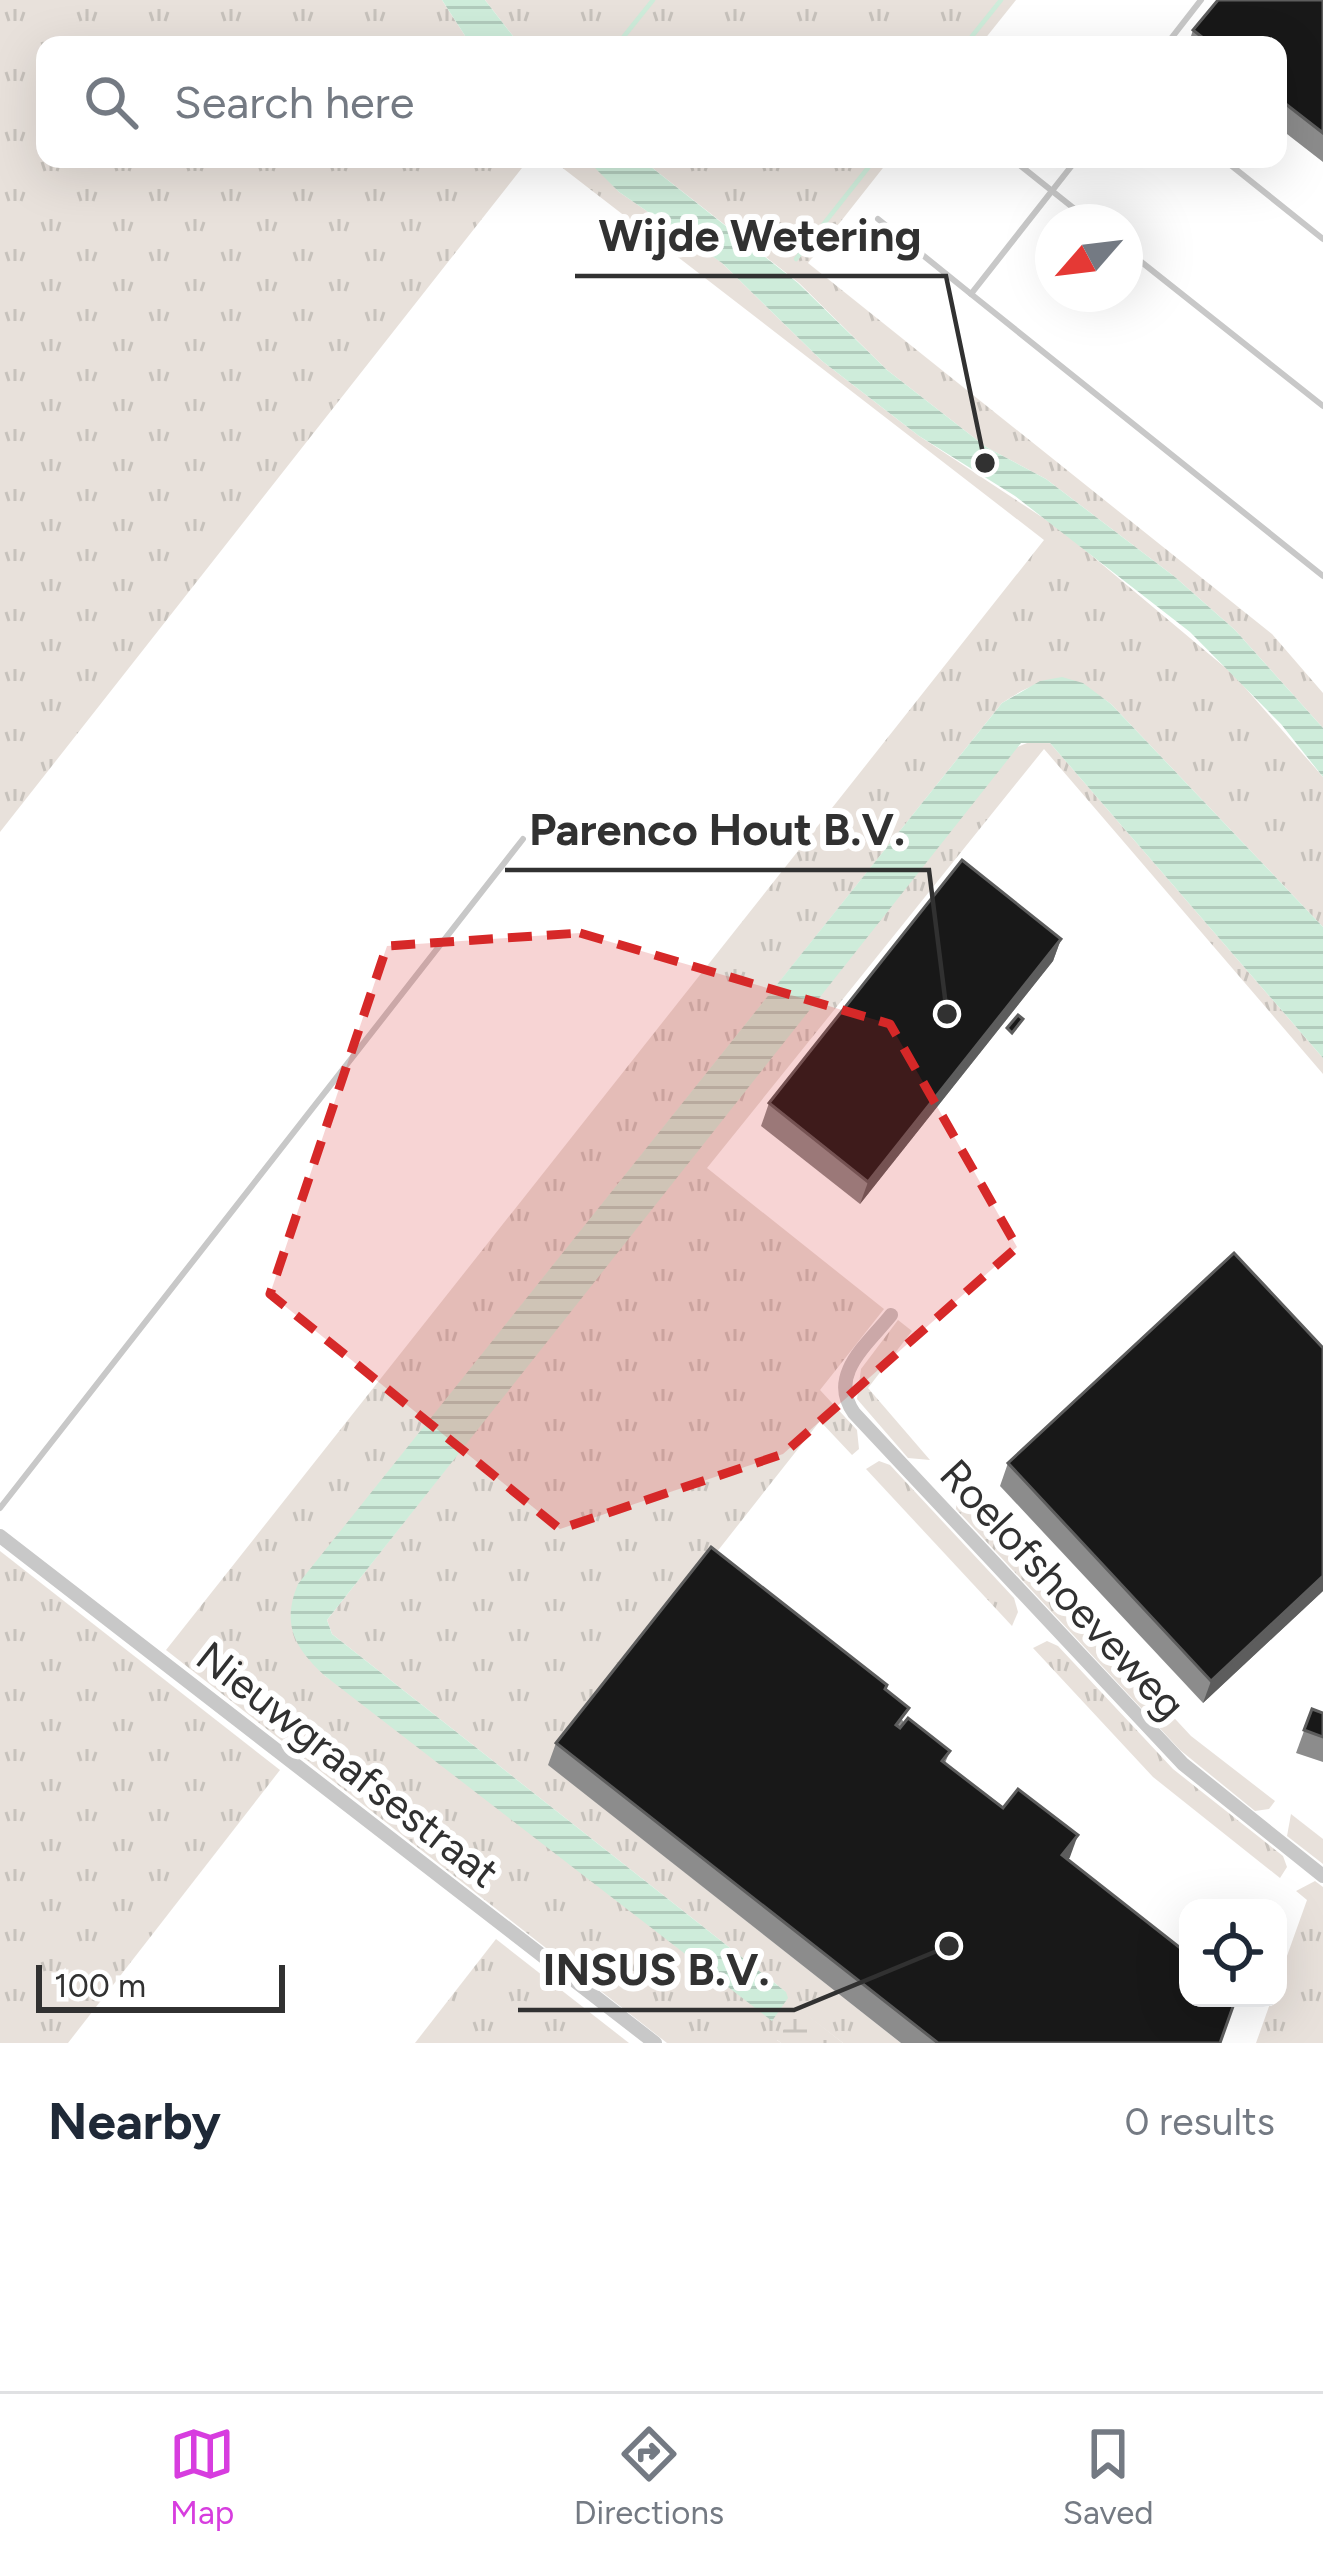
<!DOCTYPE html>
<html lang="en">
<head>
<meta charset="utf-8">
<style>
  :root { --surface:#fff; --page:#f6f6f7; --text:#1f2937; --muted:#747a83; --line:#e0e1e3; --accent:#d73ddf }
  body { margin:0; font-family:Figtree,sans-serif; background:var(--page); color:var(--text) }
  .controls { position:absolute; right:36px; bottom:36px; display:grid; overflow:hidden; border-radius:24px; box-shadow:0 12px 48px #0002 }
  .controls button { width:108px; height:108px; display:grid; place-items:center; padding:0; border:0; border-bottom:3px solid var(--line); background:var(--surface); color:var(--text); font:60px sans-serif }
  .compass { position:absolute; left:1035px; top:204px; width:108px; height:108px; border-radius:50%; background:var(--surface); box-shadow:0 12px 48px #0002; rotate:242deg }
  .scale { position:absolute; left:36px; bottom:30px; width:249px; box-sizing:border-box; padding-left:12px; border:6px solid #313131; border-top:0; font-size:33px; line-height:42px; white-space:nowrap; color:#313131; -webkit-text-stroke:9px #fff; paint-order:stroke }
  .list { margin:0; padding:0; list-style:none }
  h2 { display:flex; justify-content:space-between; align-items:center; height:156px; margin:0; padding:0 48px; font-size:51px }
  h2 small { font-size:39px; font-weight:400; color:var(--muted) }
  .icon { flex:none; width:66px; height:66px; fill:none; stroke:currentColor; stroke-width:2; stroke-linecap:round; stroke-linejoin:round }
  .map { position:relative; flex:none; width:1323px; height:2043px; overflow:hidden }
  .search { position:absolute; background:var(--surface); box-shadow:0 12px 48px #0002; left:36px; right:36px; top:36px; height:132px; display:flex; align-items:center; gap:30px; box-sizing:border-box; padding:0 42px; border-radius:24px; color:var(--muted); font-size:45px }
  .sheet { height:348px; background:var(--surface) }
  nav { display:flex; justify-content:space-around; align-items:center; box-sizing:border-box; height:168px; border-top:3px solid var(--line); background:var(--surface); font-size:33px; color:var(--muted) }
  nav a { display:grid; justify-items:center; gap:6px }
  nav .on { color:var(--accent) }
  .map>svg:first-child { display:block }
  .grass { fill:url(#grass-tufts) }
  .wetland { fill:url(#wetland-marsh) }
  .water { fill:url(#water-rules) }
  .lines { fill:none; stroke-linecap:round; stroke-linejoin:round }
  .stream { stroke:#ceecda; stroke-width:4.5 }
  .lane { stroke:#c8c8c8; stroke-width:6 }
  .street { stroke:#c8c8c8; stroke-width:14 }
  .wall { fill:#8c8c8c }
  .shaded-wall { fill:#5d5d5d }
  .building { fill:#181818; stroke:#5d5d5d; stroke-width:3 }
  .marked { fill:#d62828; fill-opacity:0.2; stroke:#d62828; stroke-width:9; stroke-dasharray:24 15; stroke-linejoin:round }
  .labels { text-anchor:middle; stroke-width:12; stroke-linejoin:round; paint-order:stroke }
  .street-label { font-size:42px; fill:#313131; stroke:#fff }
  .leader { fill:none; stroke:#313131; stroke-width:4.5 }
  .callout-dot { fill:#313131; stroke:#fff; stroke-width:4.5 }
  .callout-label { font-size:45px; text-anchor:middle; font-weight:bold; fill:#313131; stroke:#fff; stroke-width:12; stroke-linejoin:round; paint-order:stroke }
</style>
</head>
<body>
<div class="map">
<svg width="1323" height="2043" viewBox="0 0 1323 2043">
  <defs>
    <pattern id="grass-tufts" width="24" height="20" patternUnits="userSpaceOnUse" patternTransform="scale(3)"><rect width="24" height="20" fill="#e8e1db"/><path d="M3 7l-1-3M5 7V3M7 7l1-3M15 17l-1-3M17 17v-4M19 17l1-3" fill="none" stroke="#c7c2bc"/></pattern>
    <pattern id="wetland-marsh" width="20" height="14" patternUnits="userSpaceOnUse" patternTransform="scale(3)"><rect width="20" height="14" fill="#e8e1db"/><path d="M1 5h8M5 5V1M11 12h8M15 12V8" fill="none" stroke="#c7c2bc"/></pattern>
    <pattern id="water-rules" width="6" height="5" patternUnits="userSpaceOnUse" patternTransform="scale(3)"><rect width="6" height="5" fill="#ceecda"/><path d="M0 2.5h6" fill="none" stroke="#b1cbbc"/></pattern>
  </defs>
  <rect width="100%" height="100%" fill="#fff"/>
  <g class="grass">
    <polygon points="0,0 442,0 471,45 45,45 45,159 529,159 0,832"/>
    <polygon points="485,0 1016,0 980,45 520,45"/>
    <path d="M551,159L593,164L619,192L721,262L822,361L919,436L1060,529L1234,675L1323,777V927L1111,704C1070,674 1045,674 1002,703L299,1584L325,1676L786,1992L332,1634L327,1620L1012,749L1032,741L1050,743L1323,1058V1074L1044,749L707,1168L884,1309L820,1390L857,1430L859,1449L852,1455L820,1421L549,1765L901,2043H843L800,2010L777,2040L781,2043H667L166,1650L1044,540Z"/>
    <polygon points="641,159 890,159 808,263 1272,634 1323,693 1323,728 1235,630 1175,577 1046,479 986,447 887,370 799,283"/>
    <polygon points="898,1320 912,1331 868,1388 930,1460 908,1458 857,1399 861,1369"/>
    <polygon points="879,1461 890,1465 1014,1598 1018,1612 1012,1626 866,1469"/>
    <polygon points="958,1485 1191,1736 1275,1801 1269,1809 1255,1811 1180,1750 956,1509"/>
    <polygon points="0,1551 280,1770 68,2043 0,2043"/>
    <polygon points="1047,1641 1058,1646 1173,1769 1283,1856 1287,1867 1280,1878 1153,1777 1033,1648"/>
    <polygon points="1291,1814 1323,1839 1323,1864 1287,1836"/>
    <polygon points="1315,1881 1323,1887 1323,2043 1256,2043 1272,1998 1278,1998 1278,1981 1307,1900 1296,1891"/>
    <polygon points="496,1939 629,2043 415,2043"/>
  </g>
  <polygon class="wetland" points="800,2009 843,2043 781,2043 776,2039"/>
  <g class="water">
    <polygon points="442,0 485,0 520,45 471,45"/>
    <polygon points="586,159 641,159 798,283 887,370 986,447 1046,479 1175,577 1235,630 1323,728 1323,777 1281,724 1190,632 1015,496 919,436 822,361 722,263 619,192"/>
    <path d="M1062,677L1083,683L1111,704L1323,927V1058L1050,743H1021L327,1620L332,1634L786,1992L788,1998L772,2021L325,1676C295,1648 281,1625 298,1584L1002,703L1040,681Z"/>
  </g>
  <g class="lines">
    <g class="stream">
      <polyline points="617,45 653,0"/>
      <polyline points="965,45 1001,0"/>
      <polyline points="796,259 875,159"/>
    </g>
    <g class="lane">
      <polyline points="1166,45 1201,0"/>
      <polyline points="1012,159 1091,222"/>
      <polyline points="1223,159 1323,239"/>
      <polyline points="878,219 971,294 1077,159"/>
      <polyline points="1125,249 1323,406"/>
      <polyline points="971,294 1323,576"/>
      <polyline points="0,1508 523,839"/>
    </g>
    <g class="street">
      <path d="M891,1315C868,1344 827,1375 854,1413L1183,1764L1323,1876"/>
      <polyline points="0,1536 655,2043"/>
    </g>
  </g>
  <g class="wall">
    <polygon points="1323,0 1323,162 1278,127 1278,45 1188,45 1193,30"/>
    <polygon points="1061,939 1053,961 860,1204 761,1126 769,1103"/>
    <polygon points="1323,1348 1323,1591 1203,1703 1000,1486 1008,1463"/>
    <polygon points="886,1690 904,1723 950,1751 945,1763 1070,1857 1068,1860 1220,2043 901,2043 548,1765 556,1743"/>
    <polygon points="1312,1709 1323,1713 1323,1762 1296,1753"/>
  </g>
  <g class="shaded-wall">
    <polygon points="1061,939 1053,961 860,1204 868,1182"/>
    <polygon points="1323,1576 1323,1591 1203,1703 1211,1681"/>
    <polygon points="1078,1835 1070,1857 1054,1878 1062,1855"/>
  </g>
  <g class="building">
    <polygon points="1218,0 1323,0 1323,133 1278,98 1278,45 1212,45 1193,30"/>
    <polygon points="962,860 1061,939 868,1182 769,1103"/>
    <polygon points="1018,1015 1023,1019 1012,1033 1007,1028"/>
    <polygon points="1234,1253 1323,1348 1323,1576 1211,1681 1008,1463"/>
    <polygon points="711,1547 887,1685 885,1689 909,1708 896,1725 900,1728 908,1718 950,1751 942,1761 1003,1808 1018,1789 1078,1835 1062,1855 1188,1954 1188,1998 1236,1998 1220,2043 938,2043 556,1743"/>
    <polygon points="1312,1709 1323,1713 1323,1737 1304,1730"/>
  </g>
  <path class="marked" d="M580,933L890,1024L1017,1247L783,1454L560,1529L270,1294L387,946Z"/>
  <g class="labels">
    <g class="street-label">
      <text transform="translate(1063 1589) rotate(47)" y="15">Roelofshoeveweg</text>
      <text transform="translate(348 1764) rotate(38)" y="15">Nieuwgraafsestraat</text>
    </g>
  </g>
  <path class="leader" d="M985 463L946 276H575M947 1014L929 870H505M949 1946L794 2010H518"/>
  <g class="callout-dot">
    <circle cx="985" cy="463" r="12"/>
    <circle cx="947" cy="1014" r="12"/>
    <circle cx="949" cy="1946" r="12"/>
  </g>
  <g class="callout-label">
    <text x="760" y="251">Wijde Wetering</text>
    <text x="717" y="845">Parenco Hout B.V.</text>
    <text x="656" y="1985">INSUS B.V.</text>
  </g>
</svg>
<div class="controls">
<button><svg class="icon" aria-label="locate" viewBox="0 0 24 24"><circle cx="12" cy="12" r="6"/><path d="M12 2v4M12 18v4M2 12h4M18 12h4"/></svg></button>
</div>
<svg class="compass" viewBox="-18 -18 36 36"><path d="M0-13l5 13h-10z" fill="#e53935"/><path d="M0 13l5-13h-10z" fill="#747a83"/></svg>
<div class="scale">100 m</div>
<div class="search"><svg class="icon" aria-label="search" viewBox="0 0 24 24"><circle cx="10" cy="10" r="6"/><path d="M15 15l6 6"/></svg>Search here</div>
</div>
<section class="sheet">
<h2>Nearby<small>0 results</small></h2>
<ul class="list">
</ul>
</section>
<nav>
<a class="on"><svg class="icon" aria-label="map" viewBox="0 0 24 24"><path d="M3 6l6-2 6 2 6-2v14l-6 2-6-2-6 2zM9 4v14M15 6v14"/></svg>Map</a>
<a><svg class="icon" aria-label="directions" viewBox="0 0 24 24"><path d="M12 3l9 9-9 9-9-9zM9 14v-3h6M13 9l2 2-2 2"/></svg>Directions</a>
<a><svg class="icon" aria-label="saved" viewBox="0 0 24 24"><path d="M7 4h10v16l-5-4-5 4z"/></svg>Saved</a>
</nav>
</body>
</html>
